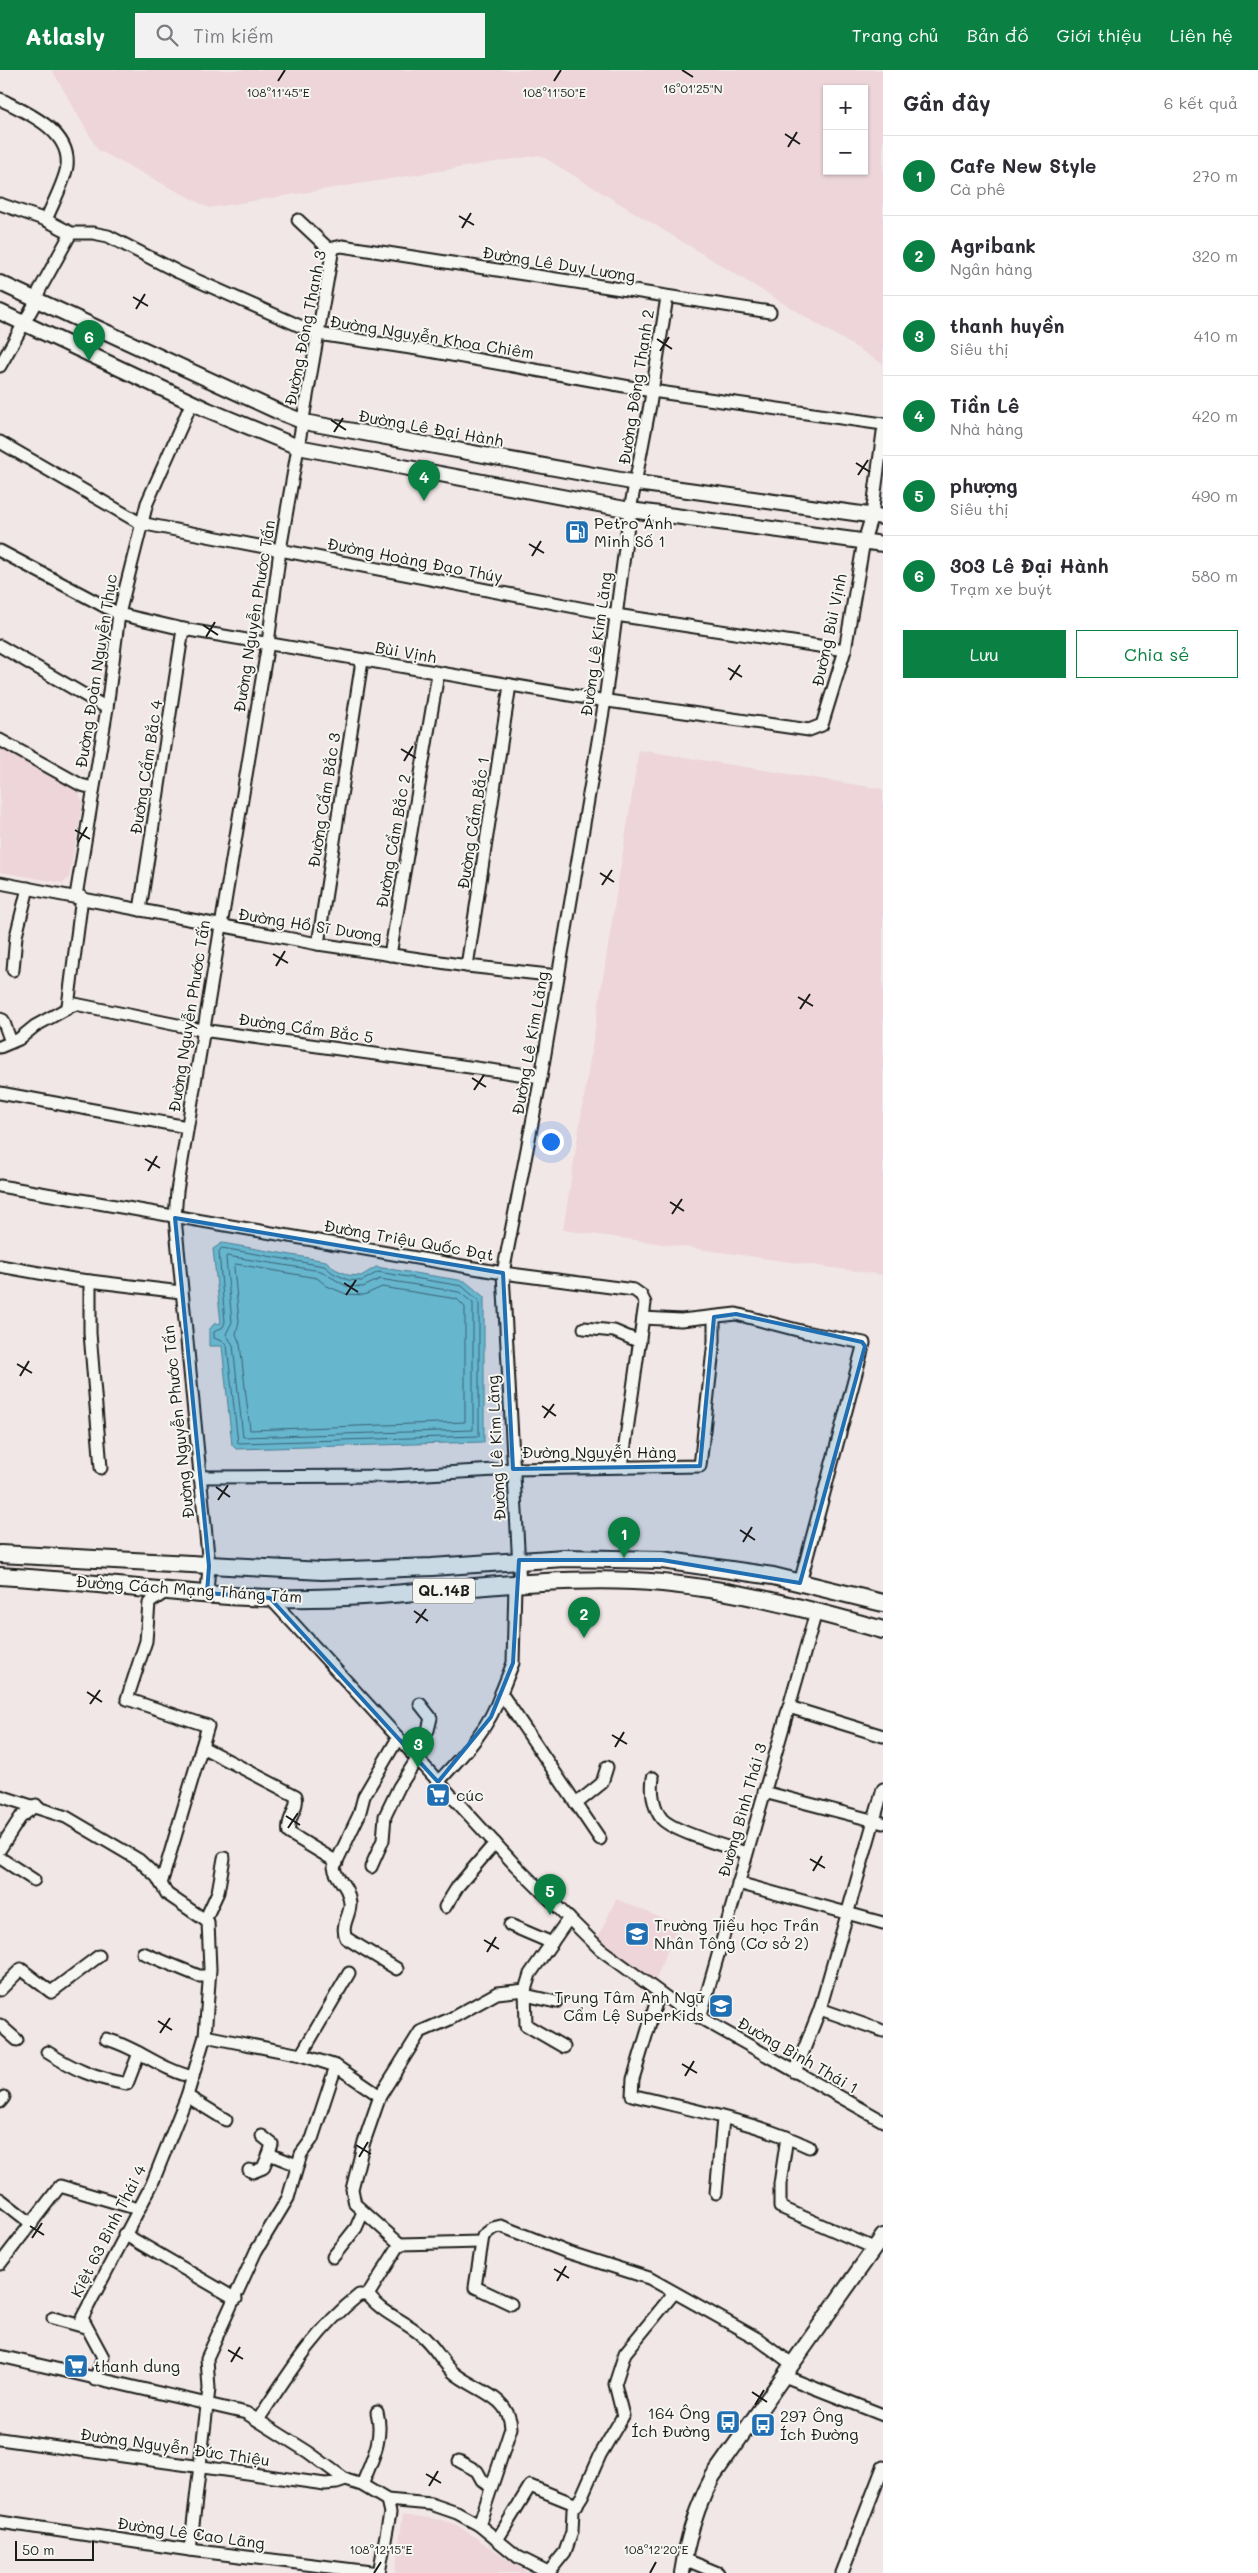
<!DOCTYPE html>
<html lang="vi">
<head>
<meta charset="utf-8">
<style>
  :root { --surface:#fff; --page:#f2f2f3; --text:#2b2b33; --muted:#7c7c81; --line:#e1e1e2; --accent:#0b8043 }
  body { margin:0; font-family:Mali,sans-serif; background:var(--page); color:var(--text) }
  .controls { position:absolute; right:15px; top:15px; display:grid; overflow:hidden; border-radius:0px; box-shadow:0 1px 4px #0004 }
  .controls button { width:45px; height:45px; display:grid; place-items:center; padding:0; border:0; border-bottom:1px solid var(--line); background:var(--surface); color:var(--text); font:25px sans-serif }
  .scale { position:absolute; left:15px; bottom:12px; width:79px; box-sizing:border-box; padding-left:5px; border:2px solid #1c1c1c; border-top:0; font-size:14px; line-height:18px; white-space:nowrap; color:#1c1c1c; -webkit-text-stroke:4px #f6f6f2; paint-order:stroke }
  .you { position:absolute; left:550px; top:1071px; width:18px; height:18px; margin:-12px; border:4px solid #fff; border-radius:50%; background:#1a73e8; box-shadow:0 0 0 8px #1a73e833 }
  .badge { display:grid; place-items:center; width:32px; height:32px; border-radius:50%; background:var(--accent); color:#fff; font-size:16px; font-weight:700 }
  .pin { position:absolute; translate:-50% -41px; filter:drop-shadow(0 1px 2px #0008) }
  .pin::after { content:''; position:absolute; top:26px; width:18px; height:15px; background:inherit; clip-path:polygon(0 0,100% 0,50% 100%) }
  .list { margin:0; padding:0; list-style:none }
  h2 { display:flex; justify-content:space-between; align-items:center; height:65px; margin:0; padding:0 20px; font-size:21px }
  h2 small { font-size:16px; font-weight:400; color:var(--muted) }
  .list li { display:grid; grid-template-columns:32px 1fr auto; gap:15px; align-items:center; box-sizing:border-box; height:80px; padding:0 20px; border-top:1px solid var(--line) }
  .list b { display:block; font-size:19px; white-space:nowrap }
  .list p { margin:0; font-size:16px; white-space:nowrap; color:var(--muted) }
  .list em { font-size:16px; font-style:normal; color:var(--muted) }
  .actions { display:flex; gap:10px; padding:15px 20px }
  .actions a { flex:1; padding:11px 0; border:1px solid var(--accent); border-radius:0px; text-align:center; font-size:18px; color:var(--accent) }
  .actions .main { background:var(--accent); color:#fff }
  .icon { flex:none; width:28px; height:28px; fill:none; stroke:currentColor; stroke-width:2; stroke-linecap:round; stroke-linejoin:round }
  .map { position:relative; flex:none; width:883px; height:2503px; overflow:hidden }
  header { display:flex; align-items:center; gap:30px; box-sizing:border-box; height:70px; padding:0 25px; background:var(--accent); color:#fff }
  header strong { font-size:24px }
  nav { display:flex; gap:28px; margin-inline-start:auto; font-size:18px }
  .search { width:350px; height:45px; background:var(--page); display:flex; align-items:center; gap:12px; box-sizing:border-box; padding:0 18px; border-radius:0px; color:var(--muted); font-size:19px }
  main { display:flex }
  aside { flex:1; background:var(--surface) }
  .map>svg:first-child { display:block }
  .built { fill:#edd5da; fill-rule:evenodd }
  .water { fill:#79c8d5; stroke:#54838b }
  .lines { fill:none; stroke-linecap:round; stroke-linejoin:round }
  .shore { stroke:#416166; stroke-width:1 }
  .minor-casing { stroke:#1c1c1c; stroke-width:15 }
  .major-casing { stroke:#1c1c1c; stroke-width:18 }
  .highway-casing { stroke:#1c1c1c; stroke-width:20 }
  .minor { stroke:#f6f6f2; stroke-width:11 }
  .major { stroke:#f6f6f2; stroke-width:14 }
  .highway { stroke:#f6f6f2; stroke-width:16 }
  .marked { fill:#1f6fb2; fill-opacity:0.2; stroke:#1f6fb2; stroke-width:4; stroke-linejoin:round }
  .ticks { fill:none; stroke:#1c1c1c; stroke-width:2 }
  .labels { text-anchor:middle; stroke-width:4; stroke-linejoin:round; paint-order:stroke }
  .shield { fill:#f6f6f2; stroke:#5d5d5c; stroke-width:1 }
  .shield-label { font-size:15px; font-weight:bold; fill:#1c1c1c }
  .street-label { font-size:16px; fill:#1c1c1c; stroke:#f6f6f2 }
  .poi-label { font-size:16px; fill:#1c1c1c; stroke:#f6f6f2; text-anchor:start }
  .ticks-label { font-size:12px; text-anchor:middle; fill:#1c1c1c; stroke:#f6f6f2; stroke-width:4; stroke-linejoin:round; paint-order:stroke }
</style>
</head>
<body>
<header>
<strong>Atlasly</strong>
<div class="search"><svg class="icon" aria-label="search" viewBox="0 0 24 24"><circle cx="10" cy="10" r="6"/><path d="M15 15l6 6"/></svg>Tìm kiếm</div>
<nav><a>Trang chủ</a><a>Bản đồ</a><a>Giới thiệu</a><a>Liên hệ</a></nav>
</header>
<main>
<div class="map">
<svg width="883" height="2503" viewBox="0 0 883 2503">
  <rect width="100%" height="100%" fill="#f2e7e7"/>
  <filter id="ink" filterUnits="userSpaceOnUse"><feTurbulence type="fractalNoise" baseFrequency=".02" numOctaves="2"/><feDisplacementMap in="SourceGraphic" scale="10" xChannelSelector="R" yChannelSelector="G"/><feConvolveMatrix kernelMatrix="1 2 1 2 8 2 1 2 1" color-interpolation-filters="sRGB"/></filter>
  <g filter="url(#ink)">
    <g class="built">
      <path d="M52,0H883V294L540,85L209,138L98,80ZM827,19H864V101H827Z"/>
      <polygon points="0,678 78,721 83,732 69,808 63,813 0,802"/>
      <polygon points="639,680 883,719 883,1205 563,1160"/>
      <polygon points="616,1829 678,1855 655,1911 641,1907 596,1872"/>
      <polygon points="403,2444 442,2450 457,2455 528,2503 395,2503"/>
    </g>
    <polygon class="water" points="222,1173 326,1191 335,1199 348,1205 361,1206 376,1197 465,1211 484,1227 484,1372 236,1379 232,1375 222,1276 209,1276 209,1260 214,1254 221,1253 213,1179"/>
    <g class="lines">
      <g class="shore">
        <polygon points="222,1178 324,1196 333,1203 348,1210 362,1211 378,1202 462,1216 479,1231 479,1366 238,1373 227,1275 224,1272 214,1268 214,1262 223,1257 225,1252 219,1182"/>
        <polygon points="227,1186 321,1201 346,1216 363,1217 380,1209 459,1222 473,1233 473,1360 243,1367 233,1275 226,1264 232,1252 226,1188"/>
        <polygon points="236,1194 317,1208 327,1216 346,1224 364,1225 382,1217 457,1229 465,1237 465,1352 250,1360 240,1274 236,1264 239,1251 234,1197"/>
      </g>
      <defs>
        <g id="minor">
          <path d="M0,29C25,42 71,60 67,96C65,111 52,135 46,150"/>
          <polyline points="0,134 46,150 71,163 93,163 108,166 178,202 318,264 424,280 652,321 883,354"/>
          <polyline points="298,150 332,182"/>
          <polyline points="0,296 37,230 39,221 71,163"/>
          <polyline points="0,372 140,453 616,545 845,580"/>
          <polyline points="0,481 119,544 183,559 587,628 809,660 822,655 845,580 864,471 872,445 883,362"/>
          <polyline points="0,576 107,638"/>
          <polyline points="0,670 81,715 93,718"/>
          <polyline points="0,813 318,874 467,896 558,906"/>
          <polyline points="76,826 107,638 119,544 147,433 192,332"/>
          <polyline points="140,840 183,559"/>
          <polyline points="318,874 362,591"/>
          <polyline points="390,885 438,604"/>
          <polyline points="467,896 510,615"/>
          <polyline points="13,900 16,866 28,818"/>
          <polyline points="68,936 82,827"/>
          <polyline points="0,949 3,950 11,972"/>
          <polyline points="0,977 19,969 35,956 75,934 202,960 541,1007"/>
          <polyline points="0,1023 187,1057"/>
          <polyline points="0,1116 503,1203 634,1220 641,1225 645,1233 622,1396"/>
          <polyline points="0,1196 73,1209 181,1222"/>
          <polyline points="90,1211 90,1263 101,1398"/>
          <polyline points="643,1248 681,1250 736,1244 805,1262 864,1273 800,1513"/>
          <polyline points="584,1258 614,1261 640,1272"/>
          <polyline points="199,1407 392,1406 513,1399 700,1396 714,1271 714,1247"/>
          <polyline points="515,1515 513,1593 501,1623 600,1769"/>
          <polyline points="520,1515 503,1203 541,1007 605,630 630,440 650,335 667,227"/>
          <polyline points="207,1523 209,1496 175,1148 177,1121 268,573 280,480 333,178 342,176 770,242"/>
          <polyline points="270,1528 515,1795 600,1879 674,1933 883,2051"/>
          <polyline points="789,1637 883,1666"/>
          <path d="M202,1677L296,1726C299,1738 286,1749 289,1763L337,1792"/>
          <polyline points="412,1684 428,1660 431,1648 420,1634"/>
          <path d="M653,1708C651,1721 653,1738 662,1749C674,1762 728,1777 746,1783"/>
          <path d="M438,1712C463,1685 489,1659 501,1623"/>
          <polyline points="764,1722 883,1753"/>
          <polyline points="0,1726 66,1747 139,1790 157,1807 167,1824 208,1852 210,1899 205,1966 187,2026 152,2114 82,2248 103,2287 95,2310"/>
          <polyline points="576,1734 602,1713 607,1697"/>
          <polyline points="0,1779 20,1748 36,1735"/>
          <polyline points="0,1788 34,1810"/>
          <polyline points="371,1797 383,1770 385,1746 399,1717 417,1689"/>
          <polyline points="738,1813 883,1853"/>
          <polyline points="161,1814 208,1656 127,1629 146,1571 149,1533 167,1521"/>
          <polyline points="445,1837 458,1816 495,1773"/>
          <polyline points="205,1850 218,1822 224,1788"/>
          <polyline points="510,1855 552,1873"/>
          <polyline points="143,1883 199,1906 209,1906"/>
          <path d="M397,1899L346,1868C340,1855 351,1845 350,1833C348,1813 336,1811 334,1797L359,1745L364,1726L398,1668"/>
          <polyline points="0,1920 21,1899 51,1922 99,1886"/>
          <polyline points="525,1920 526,1955 564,1977"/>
          <path d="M659,1923L633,2009L632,2025C691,2040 754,2051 809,2077"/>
          <polyline points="525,1925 556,1932"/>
          <polyline points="820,1939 883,1961"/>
          <polyline points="700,1948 816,1542"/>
          <polyline points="0,1955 17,1970"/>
          <polyline points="205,1966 301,1985 336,1996 380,2026"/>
          <path d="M106,1969C137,1977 161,2000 193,2007"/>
          <path d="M47,1982C75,2000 94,2008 127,2014L139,1983"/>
          <polyline points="301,1985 349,1903"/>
          <polyline points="795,2002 820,1939 883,1719"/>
          <polyline points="187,2026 226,2050"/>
          <polyline points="0,2032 4,2027"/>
          <polyline points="262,2066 272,2074 269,2084 297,2095"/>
          <polyline points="787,2067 780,2114 780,2137 874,2178"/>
          <polyline points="249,2100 253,2102 263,2098 269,2084"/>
          <polyline points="716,2123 723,2049"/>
          <polyline points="0,2129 32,2154"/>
          <polyline points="124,2164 236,2229"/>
          <polyline points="400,2174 355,2134 352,2119 364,2072 380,2026 420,1962 450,1949 497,1923 525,1920 530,1904 569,1848"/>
          <polyline points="400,2174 481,2172"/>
          <polyline points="333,2187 356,2158 363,2142"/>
          <polyline points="0,2194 60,2116 138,2139"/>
          <path d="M368,2225C382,2243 403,2250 420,2264C434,2275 441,2291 453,2302C473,2320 510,2325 511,2358L479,2455"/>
          <polyline points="368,2225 400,2174"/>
          <polyline points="511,2234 475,2217 483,2166 493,2158 501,2156 567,2182 649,2208 758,2269 792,2294"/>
          <polyline points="53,2248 85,2257"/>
          <polyline points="0,2286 246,2343 308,2382 346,2410 362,2415 387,2430 431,2434 457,2443 479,2455 518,2487 550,2503"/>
          <polyline points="784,2306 883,2345"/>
          <path d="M258,2350C289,2303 315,2260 359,2225H368"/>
          <polyline points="0,2369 325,2414 337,2413 346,2410"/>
          <polyline points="459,2391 477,2401 482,2410 491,2417"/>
          <path d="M362,2415C372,2390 384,2369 377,2342"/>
          <polyline points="0,2452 190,2480 379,2503"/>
          <polyline points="497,2470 530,2416 577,2435"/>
          <polyline points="190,2480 209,2319 207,2288 256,2181 288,2128 301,2084 312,2069 336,1996"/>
          <polyline points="684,2489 718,2503"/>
          <polyline points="549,2502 565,2482 572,2462 573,2440 582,2426 600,2385 623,2346 615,2314 625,2283 674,2223"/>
          <polyline points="379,2503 390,2443 387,2430"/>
          <polyline points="842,2503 883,2397"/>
        </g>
        <g id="major">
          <polyline points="0,213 279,342 304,352 637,413 883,447"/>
          <polyline points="0,242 208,340 298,377 630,440 883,474"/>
          <path d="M682,2503C687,2468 696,2437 713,2406L883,2166"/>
        </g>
        <g id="highway">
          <polyline points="0,1484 322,1501 432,1497 564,1488 662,1490 773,1506 883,1533"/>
          <path d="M0,1506C92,1511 184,1526 276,1528C396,1531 515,1506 633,1511C719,1515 801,1537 883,1560"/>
        </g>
      </defs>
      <use href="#minor" class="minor-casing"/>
      <use href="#major" class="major-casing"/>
      <use href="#highway" class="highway-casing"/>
      <use href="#minor" class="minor"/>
      <use href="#major" class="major"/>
      <use href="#highway" class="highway"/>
    </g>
  </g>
  <path class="marked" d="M175,1148L503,1203L513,1399L700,1396L714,1247L736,1244L862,1272L865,1276L800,1513L662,1490H519L513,1593L491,1647L438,1712L270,1528L207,1523L209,1496Z"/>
  <path class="ticks" d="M682,0L693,7M278,11L285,0M554,11L561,0M785,64L800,74M788,77L797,62M459,146L474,155M462,158L471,143M133,227L148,236M136,239L145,224M657,269L672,279M660,281L669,267M331,350L346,360M334,362L343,348M856,393L870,402M858,405L868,390M529,474L544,483M532,486L541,471M203,555L218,565M206,567L215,552M728,598L742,607M730,610L740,595M401,679L416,688M404,691L413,676M75,760L90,769M78,772L87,757M600,803L614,812M602,815L612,800M273,884L288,893M276,896L285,881M798,927L813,936M800,939L810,924M472,1008L486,1017M474,1020L484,1005M145,1089L160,1098M148,1101L157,1086M670,1132L684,1141M672,1144L682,1129M344,1213L358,1222M346,1225L356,1210M17,1294L32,1303M20,1306L29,1291M542,1336L556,1346M544,1348L554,1334M216,1417L230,1427M218,1430L228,1415M740,1460L755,1470M743,1472L752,1457M414,1541L428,1551M416,1553L426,1539M87,1622L102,1632M90,1634L100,1620M612,1665L627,1674M615,1677L624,1662M286,1746L300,1755M288,1758L298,1743M810,1789L825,1798M813,1801L822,1786M484,1870L499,1879M487,1882L496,1867M158,1951L172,1960M160,1963L170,1948M682,1994L697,2003M685,2006L694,1991M356,2075L371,2084M359,2087L368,2072M30,2156L44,2165M32,2168L42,2153M554,2199L569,2208M557,2211L566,2196M228,2280L243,2289M231,2292L240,2277M752,2322L767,2332M755,2335L764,2320M426,2404L441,2413M429,2416L438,2401M374,2503L381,2492M650,2503L656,2492"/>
  <defs>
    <symbol id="fuel-square" viewBox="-11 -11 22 22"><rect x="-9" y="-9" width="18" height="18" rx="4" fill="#1f6fb2" stroke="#f6f6f2"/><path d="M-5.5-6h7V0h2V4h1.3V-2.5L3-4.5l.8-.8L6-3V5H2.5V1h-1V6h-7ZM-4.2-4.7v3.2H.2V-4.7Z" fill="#fff"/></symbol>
    <symbol id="supermarket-square" viewBox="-11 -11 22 22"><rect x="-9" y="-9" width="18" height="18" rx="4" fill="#1f6fb2" stroke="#f6f6f2"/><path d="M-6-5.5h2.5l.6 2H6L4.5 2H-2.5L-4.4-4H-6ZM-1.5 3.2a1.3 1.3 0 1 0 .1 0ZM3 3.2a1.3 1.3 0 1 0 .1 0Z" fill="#fff"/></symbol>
    <symbol id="school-square" viewBox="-11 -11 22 22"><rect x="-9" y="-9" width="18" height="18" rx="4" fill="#1f6fb2" stroke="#f6f6f2"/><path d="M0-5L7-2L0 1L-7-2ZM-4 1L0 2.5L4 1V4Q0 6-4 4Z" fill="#fff"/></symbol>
    <symbol id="bus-square" viewBox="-11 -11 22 22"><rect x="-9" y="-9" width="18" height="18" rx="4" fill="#1f6fb2" stroke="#f6f6f2"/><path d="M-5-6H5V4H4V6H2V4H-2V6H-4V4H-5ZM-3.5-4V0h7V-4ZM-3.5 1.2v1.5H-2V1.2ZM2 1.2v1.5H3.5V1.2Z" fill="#fff"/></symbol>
  </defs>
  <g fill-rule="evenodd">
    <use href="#fuel-square" x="563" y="448" width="28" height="28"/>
    <use href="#supermarket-square" x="424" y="1711" width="28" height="28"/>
    <use href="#school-square" x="623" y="1850" width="28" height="28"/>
    <use href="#school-square" x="707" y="1922" width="28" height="28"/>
    <use href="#supermarket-square" x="62" y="2282" width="28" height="28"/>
    <use href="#bus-square" x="714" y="2338" width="28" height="28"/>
    <use href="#bus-square" x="749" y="2341" width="28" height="28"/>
  </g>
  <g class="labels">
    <rect class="shield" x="413" y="1508.5" width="62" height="25" rx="4"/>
    <g class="shield-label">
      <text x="444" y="1526">QL.14B</text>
    </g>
    <g class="street-label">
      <text transform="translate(559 194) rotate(9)" y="6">Đường Lê Duy Lương</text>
      <text transform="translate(305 258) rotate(-79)" y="6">Đường Đông Thạnh 3</text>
      <text transform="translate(432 267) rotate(9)" y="6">Đường Nguyễn Khoa Chiêm</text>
      <text transform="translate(636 317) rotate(-81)" y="6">Đường Đông Thạnh 2</text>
      <text transform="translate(431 358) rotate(10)" y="6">Đường Lê Đại Hành</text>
      <text transform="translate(415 490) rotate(11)" y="6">Đường Hoàng Đạo Thúy</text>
      <text transform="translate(254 546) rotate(-81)" y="6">Đường Nguyễn Phước Tấn</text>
      <text transform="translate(829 560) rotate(-78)" y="6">Đường Bùi Vịnh</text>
      <text transform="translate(596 574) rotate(-82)" y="6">Đường Lê Kim Lăng</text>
      <text transform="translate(406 582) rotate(10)" y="6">Bùi Vịnh</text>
      <text transform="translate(96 601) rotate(-81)" y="6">Đường Đoàn Nguyễn Thục</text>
      <text transform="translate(146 697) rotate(-81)" y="6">Đường Cẩm Bắc 4</text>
      <text transform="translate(324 730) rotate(-81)" y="6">Đường Cẩm Bắc 3</text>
      <text transform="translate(473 753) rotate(-81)" y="6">Đường Cẩm Bắc 1</text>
      <text transform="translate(393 771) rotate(-80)" y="6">Đường Cẩm Bắc 2</text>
      <text transform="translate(310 855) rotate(9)" y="6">Đường Hồ Sĩ Dương</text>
      <text transform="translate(189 946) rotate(-81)" y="6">Đường Nguyễn Phước Tấn</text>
      <text transform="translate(306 958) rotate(8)" y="6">Đường Cẩm Bắc 5</text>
      <text transform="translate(530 973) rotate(-80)" y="6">Đường Lê Kim Lăng</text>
      <text transform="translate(409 1170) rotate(10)" y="6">Đường Triệu Quốc Đạt</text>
      <text transform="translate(178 1352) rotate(-96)" y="6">Đường Nguyễn Phước Tấn</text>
      <text transform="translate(496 1378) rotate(-93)" y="6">Đường Lê Kim Lăng</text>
      <text x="599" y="1388">Đường Nguyễn Hàng</text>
      <text transform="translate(189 1519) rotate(4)" y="6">Đường Cách Mạng Tháng Tám</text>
      <text transform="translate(742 1740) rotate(-74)" y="6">Đường Bình Thái 3</text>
      <text transform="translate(798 1985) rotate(30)" y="6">Đường Bình Thái 1</text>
      <text transform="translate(108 2161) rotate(-63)" y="6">Kiệt 63 Bình Thái 4</text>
      <text transform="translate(175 2377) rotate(8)" y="6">Đường Nguyễn Đức Thiệu</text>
      <text transform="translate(191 2463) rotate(8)" y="6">Đường Lê Cao Lãng</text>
    </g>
    <g class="poi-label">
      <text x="594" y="459">Petro Ánh<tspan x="594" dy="18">Minh Số 1</tspan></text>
      <text x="456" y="1731">cúc</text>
      <text x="654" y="1861">Trường Tiểu học Trần<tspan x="654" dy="18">Nhân Tông (Cơ sở 2)</tspan></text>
      <text x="704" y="1933" text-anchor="end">Trung Tâm Anh Ngữ<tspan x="704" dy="18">Cẩm Lệ SuperKids</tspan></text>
      <text x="94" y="2302">thanh dung</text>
      <text x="710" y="2349" text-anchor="end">164 Ông<tspan x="710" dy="18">Ích Đường</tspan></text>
      <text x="780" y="2352">297 Ông<tspan x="780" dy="18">Ích Đường</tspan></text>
    </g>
  </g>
  <g class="ticks-label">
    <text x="693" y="23">16°01'25"N</text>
    <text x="278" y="27">108°11'45"E</text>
    <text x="554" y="27">108°11'50"E</text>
    <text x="381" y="2484">108°12'15"E</text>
    <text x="656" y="2484">108°12'20"E</text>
  </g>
</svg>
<div class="controls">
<button>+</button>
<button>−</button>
</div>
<div class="scale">50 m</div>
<div class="you"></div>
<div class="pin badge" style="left:624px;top:1488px">1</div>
<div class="pin badge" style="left:584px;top:1568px">2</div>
<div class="pin badge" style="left:418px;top:1698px">3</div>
<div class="pin badge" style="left:424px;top:431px">4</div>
<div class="pin badge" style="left:550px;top:1845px">5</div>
<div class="pin badge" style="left:89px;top:291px">6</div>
</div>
<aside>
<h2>Gần đây<small>6 kết quả</small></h2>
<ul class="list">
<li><span class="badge">1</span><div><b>Cafe New Style</b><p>Cà phê</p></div><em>270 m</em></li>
<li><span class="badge">2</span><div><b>Agribank</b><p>Ngân hàng</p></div><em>320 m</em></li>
<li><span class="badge">3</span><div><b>thanh huyền</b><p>Siêu thị</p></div><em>410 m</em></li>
<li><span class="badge">4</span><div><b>Tiần Lê</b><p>Nhà hàng</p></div><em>420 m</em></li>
<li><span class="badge">5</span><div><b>phượng</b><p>Siêu thị</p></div><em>490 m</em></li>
<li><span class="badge">6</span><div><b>303 Lê Đại Hành</b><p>Trạm xe buýt</p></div><em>580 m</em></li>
</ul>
<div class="actions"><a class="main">Lưu</a><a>Chia sẻ</a></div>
</aside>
</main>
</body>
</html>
